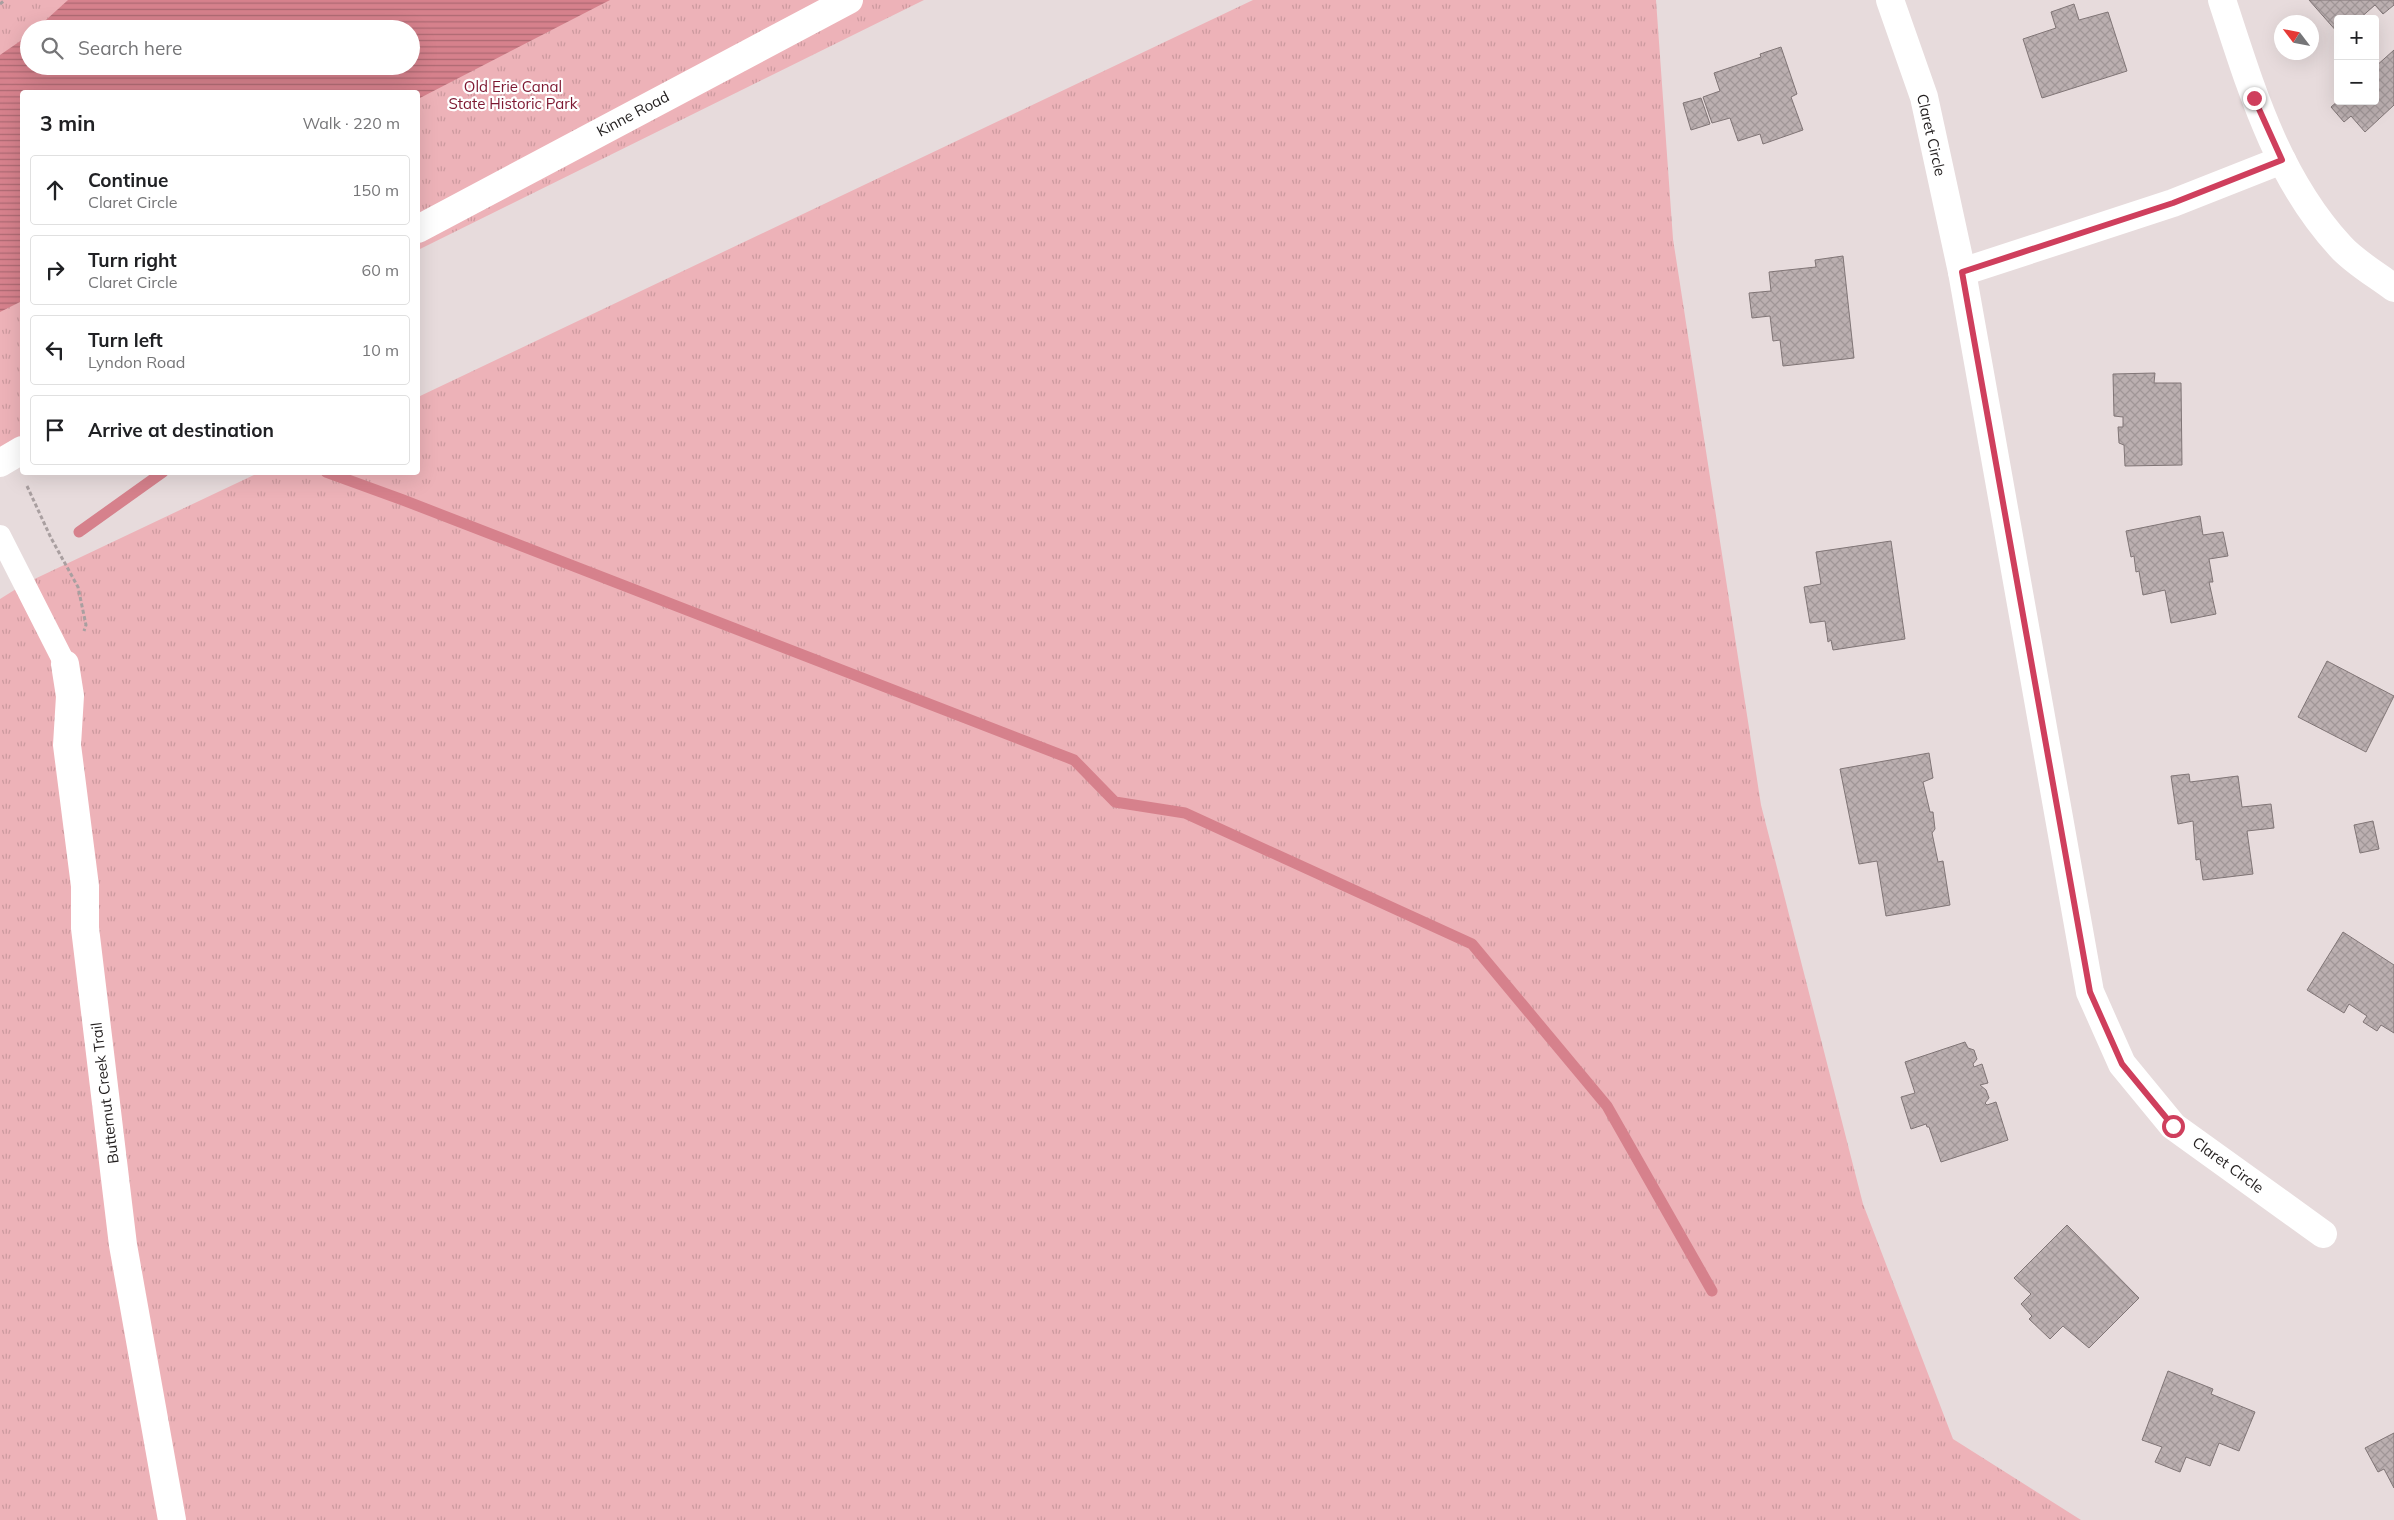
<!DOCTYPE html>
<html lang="en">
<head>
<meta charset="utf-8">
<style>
  :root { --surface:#fff; --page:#f6f6f6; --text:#202124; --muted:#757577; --line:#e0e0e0 }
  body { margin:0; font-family:Mulish,sans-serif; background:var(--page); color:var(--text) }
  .controls { position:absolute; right:15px; top:15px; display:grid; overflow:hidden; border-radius:5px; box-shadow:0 5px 20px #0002 }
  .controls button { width:45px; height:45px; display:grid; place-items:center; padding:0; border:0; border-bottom:1px solid var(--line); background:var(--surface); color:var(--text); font:25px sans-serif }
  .compass { position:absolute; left:2274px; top:15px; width:45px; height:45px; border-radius:50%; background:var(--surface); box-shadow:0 5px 20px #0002; rotate:302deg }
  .stop { position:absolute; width:15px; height:15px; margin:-11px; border:4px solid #cf3f5d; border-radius:50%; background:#fff }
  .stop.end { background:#cf3f5d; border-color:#fff; box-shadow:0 1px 5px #0008 }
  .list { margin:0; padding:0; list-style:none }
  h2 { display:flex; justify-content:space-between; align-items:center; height:65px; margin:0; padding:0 20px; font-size:21px }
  h2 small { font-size:16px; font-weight:400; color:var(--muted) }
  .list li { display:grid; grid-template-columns:32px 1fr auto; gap:15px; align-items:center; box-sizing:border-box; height:70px; margin:0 10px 10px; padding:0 10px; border:1px solid var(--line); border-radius:5px }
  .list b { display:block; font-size:19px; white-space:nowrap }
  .list p { margin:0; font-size:16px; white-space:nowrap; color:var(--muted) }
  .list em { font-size:16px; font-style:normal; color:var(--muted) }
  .icon { flex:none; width:28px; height:28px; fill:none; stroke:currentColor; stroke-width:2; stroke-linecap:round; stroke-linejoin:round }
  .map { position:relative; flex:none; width:2394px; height:1520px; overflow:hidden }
  .search { position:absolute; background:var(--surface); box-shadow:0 5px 20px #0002; left:20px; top:20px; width:400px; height:55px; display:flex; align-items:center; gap:12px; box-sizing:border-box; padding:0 18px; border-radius:28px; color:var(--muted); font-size:19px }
  .panel { position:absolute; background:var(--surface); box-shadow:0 5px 20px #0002; left:20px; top:90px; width:400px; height:385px; border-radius:5px }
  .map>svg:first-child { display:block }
  .park { fill:url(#park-tufts); fill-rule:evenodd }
  .water { fill:url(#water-rules) }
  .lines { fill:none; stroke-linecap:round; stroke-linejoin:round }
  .stream { stroke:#d6818c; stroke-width:11 }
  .building { fill:url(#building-cross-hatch); stroke:#807576 }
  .path { stroke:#a99fa0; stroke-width:3; stroke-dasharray:4 2.5; stroke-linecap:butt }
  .service { stroke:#fff; stroke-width:22 }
  .pedestrian { stroke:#fff; stroke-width:28 }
  .minor { stroke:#fff; stroke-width:28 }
  .tertiary { stroke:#fff; stroke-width:28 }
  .route { stroke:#cf3f5d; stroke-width:6 }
  .labels { text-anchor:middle; stroke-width:4.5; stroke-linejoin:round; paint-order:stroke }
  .park-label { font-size:15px; fill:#7d1831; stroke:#fff }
  .street-label { font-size:15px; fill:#211d1d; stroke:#fff }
</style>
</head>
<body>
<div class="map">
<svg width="2394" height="1520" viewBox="0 0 2394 1520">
  <defs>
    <pattern id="park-tufts" width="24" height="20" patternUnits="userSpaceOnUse" patternTransform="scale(1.25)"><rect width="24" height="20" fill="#edb2b8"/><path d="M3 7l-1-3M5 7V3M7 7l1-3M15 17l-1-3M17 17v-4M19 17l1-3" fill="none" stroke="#cb999e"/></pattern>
    <pattern id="water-rules" width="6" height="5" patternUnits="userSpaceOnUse" patternTransform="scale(1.25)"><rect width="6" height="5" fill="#d6818c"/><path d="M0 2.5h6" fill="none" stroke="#ad6972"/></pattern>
    <pattern id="building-cross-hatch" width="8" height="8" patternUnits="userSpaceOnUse" patternTransform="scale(1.25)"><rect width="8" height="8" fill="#bbafb0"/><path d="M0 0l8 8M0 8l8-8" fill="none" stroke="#a09697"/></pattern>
  </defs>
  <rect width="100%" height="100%" fill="#e7dbdc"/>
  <g class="park">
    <path d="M0,0H924L418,250V92H22V446L0,457ZM29,29H411V66H29Z"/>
    <polygon points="1253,0 1656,0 1673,239 1761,805 1863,1204 1953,1439 2081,1520 0,1520 0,599 24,584 258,473 418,472 418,397"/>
  </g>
  <polygon class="water" points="68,0 610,0 418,99 418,92 22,92 22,301 0,312 0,55 29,35 29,66 411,66 411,29 36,29"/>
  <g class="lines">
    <g class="stream">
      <polyline points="326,472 403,500 1074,760 1115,802 1185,813 1472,944 1607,1106 1712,1291"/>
      <polyline points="79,532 163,472"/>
    </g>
  </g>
  <g class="building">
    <polygon points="2309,0 2394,0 2394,5 2383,14 2375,5 2359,19 2338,19 2338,33"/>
    <polygon points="2074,4 2079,20 2108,12 2127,71 2042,98 2023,39 2056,28 2051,12"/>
    <polygon points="1781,47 1797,94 1791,97 1803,130 1763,144 1760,134 1738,141 1730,118 1712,123 1703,97 1720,91 1714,73 1761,57 1760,54"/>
    <polygon points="2394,50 2394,105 2365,132 2351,116 2344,122 2331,107 2338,101 2375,101 2375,67"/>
    <polygon points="1701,98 1710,124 1691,130 1683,103"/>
    <polygon points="1843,256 1854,358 1783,366 1780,340 1773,341 1770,316 1752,318 1749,293 1771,291 1769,272 1816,267 1815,260"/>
    <polygon points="2155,373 2154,383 2181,383 2182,465 2125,466 2124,445 2119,443 2118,427 2123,427 2123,417 2114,416 2113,374"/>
    <polygon points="2200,516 2203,535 2223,532 2228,556 2209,559 2213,582 2209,582 2216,614 2171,623 2165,590 2143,595 2139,571 2136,572 2134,556 2131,557 2126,531"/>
    <polygon points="1891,541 1905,639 1833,650 1831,640 1828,642 1825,621 1810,623 1804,587 1821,584 1816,552"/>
    <polygon points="2327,661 2394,696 2366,752 2298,717"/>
    <polygon points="1929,753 1933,778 1923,782 1930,812 1933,812 1935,829 1932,833 1938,862 1943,861 1950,905 1886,916 1877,861 1859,864 1840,769"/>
    <polygon points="2189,774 2190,782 2238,776 2242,807 2271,804 2274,828 2247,831 2253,874 2203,880 2200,859 2196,860 2193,821 2178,824 2171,776"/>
    <polygon points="2373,821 2379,849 2360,853 2354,825"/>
    <polygon points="2343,932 2394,965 2394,1033 2381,1025 2377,1031 2363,1022 2367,1016 2349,1004 2344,1013 2307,990"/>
    <polygon points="1965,1042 1968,1048 1974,1050 1977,1059 1973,1064 1974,1067 1982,1064 1988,1083 1980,1085 1986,1090 1989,1098 1985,1103 1987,1105 1996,1102 2008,1140 1941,1162 1929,1127 1927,1127 1926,1124 1911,1129 1901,1097 1915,1093 1905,1062"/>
    <polygon points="2067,1225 2139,1298 2089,1348 2063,1326 2050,1339 2029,1319 2032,1316 2021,1304 2031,1294 2014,1278"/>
    <polygon points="2168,1371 2213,1389 2211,1394 2255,1412 2239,1451 2219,1443 2210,1466 2186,1457 2180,1472 2155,1462 2162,1447 2142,1440"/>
    <polygon points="2394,1433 2394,1488 2384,1469 2378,1472 2365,1448"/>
  </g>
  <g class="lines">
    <g class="path">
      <polyline points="0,4 5,0"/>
      <polyline points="27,486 51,538 78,587 86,625 84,631"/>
    </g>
    <polyline class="service" points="0,536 65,664"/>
    <polyline class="pedestrian" points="65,664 70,696 67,745 85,886 85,928 123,1245 172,1520"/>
    <g class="minor">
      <polyline points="1890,0 1924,97 1962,272 2090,992 2122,1064 2173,1126 2323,1234"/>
      <polyline points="1962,272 2173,203 2282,160"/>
    </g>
    <g class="tertiary">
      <path d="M2222,0C2251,88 2276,176 2340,246C2354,262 2377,275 2394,288"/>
      <polyline points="418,229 849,0"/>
      <polyline points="0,463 22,450"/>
    </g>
  </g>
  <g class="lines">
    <polyline class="route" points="2173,1126 2122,1064 2090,992 1962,272 2173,203 2282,160 2254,98"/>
  </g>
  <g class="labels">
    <g class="park-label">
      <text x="513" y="92">Old Erie Canal<tspan x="513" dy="17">State Historic Park</tspan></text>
    </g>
    <g class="street-label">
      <text transform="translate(633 114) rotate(-28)" y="5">Kinne Road</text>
      <text transform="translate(1931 135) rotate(77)" y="5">Claret Circle</text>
      <text transform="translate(105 1093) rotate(-97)" y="5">Butternut Creek Trail</text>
      <text transform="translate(2228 1165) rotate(36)" y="5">Claret Circle</text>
    </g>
  </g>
</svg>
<div class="controls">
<button>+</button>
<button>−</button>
</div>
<svg class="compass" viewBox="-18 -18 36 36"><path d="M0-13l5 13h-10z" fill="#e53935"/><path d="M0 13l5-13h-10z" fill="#757577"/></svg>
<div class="stop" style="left:2173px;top:1126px"></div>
<div class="stop end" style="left:2254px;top:98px"></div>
<div class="search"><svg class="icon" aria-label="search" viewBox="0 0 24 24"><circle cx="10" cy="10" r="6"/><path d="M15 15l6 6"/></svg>Search here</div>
<section class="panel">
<h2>3 min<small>Walk · 220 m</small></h2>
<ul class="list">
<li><svg class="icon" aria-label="ahead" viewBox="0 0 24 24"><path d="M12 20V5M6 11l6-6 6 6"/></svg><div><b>Continue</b><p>Claret Circle</p></div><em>150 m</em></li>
<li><svg class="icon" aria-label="right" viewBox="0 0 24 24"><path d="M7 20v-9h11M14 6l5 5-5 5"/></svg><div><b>Turn right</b><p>Claret Circle</p></div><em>60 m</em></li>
<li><svg class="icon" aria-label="left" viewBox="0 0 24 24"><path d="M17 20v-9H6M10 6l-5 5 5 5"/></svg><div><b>Turn left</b><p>Lyndon Road</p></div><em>10 m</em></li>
<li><svg class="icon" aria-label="arrive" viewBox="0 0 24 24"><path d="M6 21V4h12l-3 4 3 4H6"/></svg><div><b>Arrive at destination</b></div></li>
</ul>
</section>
</div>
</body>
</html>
